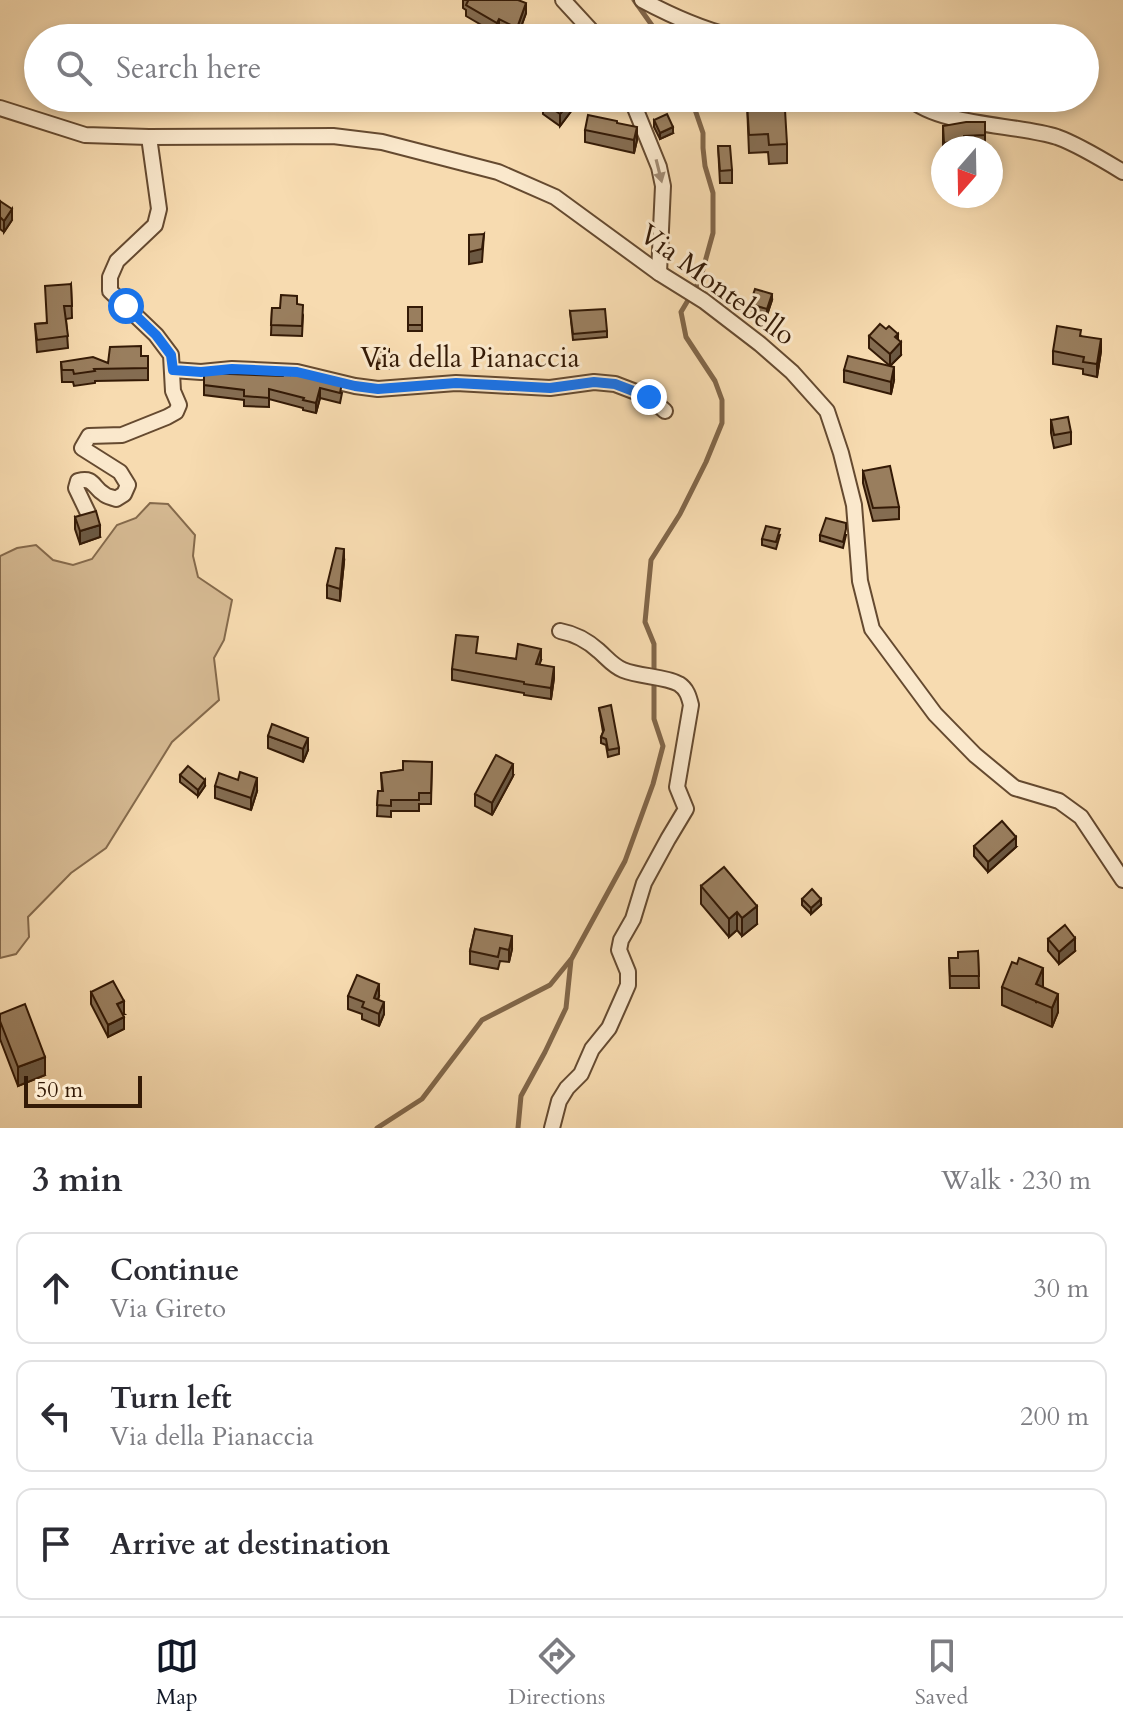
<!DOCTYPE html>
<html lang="en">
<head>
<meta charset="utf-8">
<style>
  :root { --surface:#fff; --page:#f7f7f7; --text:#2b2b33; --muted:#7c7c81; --line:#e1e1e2; --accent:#111827 }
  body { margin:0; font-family:Cardo,serif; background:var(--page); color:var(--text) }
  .compass { position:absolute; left:931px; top:136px; width:72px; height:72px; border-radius:50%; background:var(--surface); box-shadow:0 4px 12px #0003; rotate:200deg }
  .scale { position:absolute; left:24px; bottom:20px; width:118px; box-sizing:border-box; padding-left:8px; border:4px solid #341a06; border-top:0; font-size:22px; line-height:28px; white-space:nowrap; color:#341a06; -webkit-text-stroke:6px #fae8cc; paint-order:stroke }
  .stop { position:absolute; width:24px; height:24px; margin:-18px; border:6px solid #1a73e8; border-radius:50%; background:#fff }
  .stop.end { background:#1a73e8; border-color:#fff; box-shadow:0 2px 8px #0008 }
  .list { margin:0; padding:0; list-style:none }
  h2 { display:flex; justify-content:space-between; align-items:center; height:104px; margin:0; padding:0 32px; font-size:34px }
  h2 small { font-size:26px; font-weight:400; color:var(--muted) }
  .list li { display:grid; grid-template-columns:52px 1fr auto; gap:24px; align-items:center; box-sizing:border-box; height:112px; margin:0 16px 16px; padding:0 16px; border:2px solid var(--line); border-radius:16px }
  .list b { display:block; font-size:30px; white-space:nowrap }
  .list p { margin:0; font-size:26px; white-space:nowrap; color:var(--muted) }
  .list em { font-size:26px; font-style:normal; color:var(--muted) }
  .icon { flex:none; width:44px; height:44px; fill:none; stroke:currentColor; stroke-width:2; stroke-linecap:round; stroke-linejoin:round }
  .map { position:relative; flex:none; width:1123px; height:1128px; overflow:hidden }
  .search { position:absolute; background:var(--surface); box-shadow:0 4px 12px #0003; left:24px; right:24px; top:24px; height:88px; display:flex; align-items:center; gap:20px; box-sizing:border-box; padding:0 28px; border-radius:44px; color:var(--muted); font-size:30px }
  .sheet { height:488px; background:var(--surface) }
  nav { display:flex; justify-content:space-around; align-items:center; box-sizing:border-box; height:112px; border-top:2px solid var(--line); background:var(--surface); font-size:22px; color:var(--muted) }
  nav a { display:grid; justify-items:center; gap:4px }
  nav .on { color:var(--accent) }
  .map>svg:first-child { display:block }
  .green { fill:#d6ba93; stroke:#856a4c; stroke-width:2 }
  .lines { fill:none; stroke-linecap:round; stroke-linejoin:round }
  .stream { stroke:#816649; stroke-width:5 }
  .minor-casing { stroke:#654a30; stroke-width:18 }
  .minor { stroke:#fae8cc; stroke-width:14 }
  .wall { fill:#846c51; stroke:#341a06; stroke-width:2 }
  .shaded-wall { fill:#6b5842; stroke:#341a06; stroke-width:2 }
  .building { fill:#997e5e; stroke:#341a06; stroke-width:2 }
  .oneway { fill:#a18b73 }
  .route { stroke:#1a73e8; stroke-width:10 }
  .labels { text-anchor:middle; stroke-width:6; stroke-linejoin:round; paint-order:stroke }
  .street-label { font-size:28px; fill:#341a06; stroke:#fae8cc }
</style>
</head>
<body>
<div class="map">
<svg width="1123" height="1128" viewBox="0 0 1123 1128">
  <rect width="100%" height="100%" fill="#f7dbb0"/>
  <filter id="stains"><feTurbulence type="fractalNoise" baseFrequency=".0025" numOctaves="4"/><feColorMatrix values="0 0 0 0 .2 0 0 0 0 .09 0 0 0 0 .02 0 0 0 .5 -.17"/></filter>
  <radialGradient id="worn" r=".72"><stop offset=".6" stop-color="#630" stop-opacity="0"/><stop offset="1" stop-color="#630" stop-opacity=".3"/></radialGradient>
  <polygon class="green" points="150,503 168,504 195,535 193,556 198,577 232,600 224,640 214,658 219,700 172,742 106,848 71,873 28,917 29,937 16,954 0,958 0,556 17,548 36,545 53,560 73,565 92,559 117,525 136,518"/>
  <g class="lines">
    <g class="stream">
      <polyline points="634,0 661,38"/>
      <polyline points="377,1128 422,1099 482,1020 550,985 572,958 625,861 653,784 663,746 654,719 654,644 645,622 651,560 680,514 706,462 722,423 722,400 715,381 686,337 681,312 700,280 713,233 713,193 705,166 703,148 703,133 691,98"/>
      <polyline points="518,1128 521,1096 545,1052 566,1008 571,960"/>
    </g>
    <defs>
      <g id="minor">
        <polyline points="563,0 598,38"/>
        <path d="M642,0C672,16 705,31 739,38"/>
        <polyline points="631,98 659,167 663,186 659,273"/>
        <path d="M909,98C940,126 1016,124 1057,137C1077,144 1105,161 1123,172"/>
        <polyline points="0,108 85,135 149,137 333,136 382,142 498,172 555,197 659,273 704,301 760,344 792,372 827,411 841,453 854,505 860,581 872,629 935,714 975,755 1015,788 1059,801 1081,817 1123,880"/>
        <polyline points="173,370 201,372 232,369 297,372 355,386 378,389 456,383 550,388 594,382 615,384 649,397 665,411"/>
        <path d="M88,513L76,488L78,481C95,477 92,487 104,494C107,497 112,497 116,499L124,494L128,485L120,472L82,448L89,436L122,435L167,417L176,412L179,405L173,391L171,355L156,335L110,291V277L117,261L155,225L159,209L149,137"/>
        <path d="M552,1128L559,1101L567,1088L581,1074L592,1049L609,1028L621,1001L628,985V972L619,950L621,940L633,919L644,883L668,839L686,809L677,787L691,705C689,697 687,689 679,684C665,676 640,677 623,670C613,666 607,658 599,651C587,640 576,634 560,631"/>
      </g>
    </defs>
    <use href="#minor" class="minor-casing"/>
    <use href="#minor" class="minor"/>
  </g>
  <g class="wall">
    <polygon points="463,0 518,0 526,13 517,38 499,29 497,34 466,16 466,10 463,8"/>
    <polygon points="530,98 578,98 578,102 560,126 543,114 543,110 530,101"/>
    <polygon points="747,103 772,110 787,144 787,163 769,164 768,152 749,153"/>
    <polygon points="654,120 673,133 660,139 654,127"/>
    <polygon points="985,122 985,148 943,148 943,126"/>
    <polygon points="617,123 637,140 634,153 585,142 585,130"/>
    <polygon points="718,146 732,170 732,183 720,183"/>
    <polygon points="0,201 12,220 4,232 0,229"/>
    <polygon points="71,284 72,318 66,319 68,348 37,352 35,324 46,323"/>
    <polygon points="772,300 767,315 750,310 750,304"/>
    <polygon points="297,304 303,315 302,336 271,335 272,308 280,308"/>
    <rect x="408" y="307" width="14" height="24"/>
    <polygon points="570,311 607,331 607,337 573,340"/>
    <polygon points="869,336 901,355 890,366 869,348"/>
    <polygon points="1081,336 1101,351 1097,377 1083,374 1083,369 1053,364 1053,351"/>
    <polygon points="376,349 389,349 389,369 377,369"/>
    <polygon points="141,356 148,356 148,380 95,381 95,383 74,386 73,382 62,382 61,362 108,363"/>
    <polygon points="844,370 894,380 891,394 844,382"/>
    <polygon points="204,373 283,376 342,393 340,403 320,398 316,413 303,410 303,408 269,399 269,407 244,406 244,400 204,395"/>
    <polygon points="1051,420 1071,432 1071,444 1054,448 1051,433"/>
    <polygon points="863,471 899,507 899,519 873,521 863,483"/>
    <polygon points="75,517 100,537 80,544 75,529"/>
    <polygon points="780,535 776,549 762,545 762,539"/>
    <polygon points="820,535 846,535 843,548 820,541"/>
    <polygon points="344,562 340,601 327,598 327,585"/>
    <polygon points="477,654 516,659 541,660 539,664 554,678 551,699 524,695 524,693 452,680 452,669"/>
    <polygon points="599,708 619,748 619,754 608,757 606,745 601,743 601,737 603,732"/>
    <polygon points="268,736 308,750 303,762 268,748"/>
    <polygon points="432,762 431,804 419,804 419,811 391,811 391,817 377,816 378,791 382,791 381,773 403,770"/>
    <polygon points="180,775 205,786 198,796 180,782"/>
    <polygon points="513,776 492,815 475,806 475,794"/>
    <polygon points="215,786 257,791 251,810 215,798"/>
    <polygon points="974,846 1016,847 988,872 974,856"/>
    <polygon points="701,886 757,924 742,936 737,930 729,937 701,904"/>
    <polygon points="802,899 821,905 811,914 802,905"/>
    <polygon points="475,929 512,949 509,962 500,961 498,969 470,964 470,951"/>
    <polygon points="1048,939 1075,951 1059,964 1048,951"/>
    <polygon points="978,951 979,988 950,988 949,958 958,958"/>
    <polygon points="1002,987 1042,987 1058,1012 1052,1027 1002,1005"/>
    <polygon points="91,992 124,1014 122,1014 124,1029 108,1037 91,1004"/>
    <polygon points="348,996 379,996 378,1000 384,1014 379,1026 362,1019 362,1014 348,1009"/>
    <polygon points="0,1014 45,1075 18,1086 0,1039"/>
  </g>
  <g class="shaded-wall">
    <polygon points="526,3 526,13 517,38 517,28"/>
    <polygon points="499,19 499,29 497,34 497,23"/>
    <polygon points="573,98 578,98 578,102 560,126 560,114"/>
    <polygon points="637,127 637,140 634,153 634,140"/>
    <polygon points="673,127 673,133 660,139 660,133"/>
    <polygon points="12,209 12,220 4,232 4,221"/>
    <polygon points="484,234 482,262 469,264 469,252"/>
    <polygon points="772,294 772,300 767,315 767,309"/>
    <polygon points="898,334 898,345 901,342 901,355 890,366 890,354 895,337"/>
    <polygon points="1101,339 1101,351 1097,377 1097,364"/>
    <polygon points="894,367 894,380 891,394 891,382"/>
    <polygon points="320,388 320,398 316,413 316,403"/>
    <polygon points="100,525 100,537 80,544 80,531"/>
    <polygon points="344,549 344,562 340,601 340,589"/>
    <polygon points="541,649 541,660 536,675 536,664"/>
    <polygon points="554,667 554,678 551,699 551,688"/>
    <polygon points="308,738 308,750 303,762 303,749"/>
    <polygon points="513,764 513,776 492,815 492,803"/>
    <polygon points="257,778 257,791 251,810 251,798"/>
    <polygon points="205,780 205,786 198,796 198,790"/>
    <polygon points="1016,837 1016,847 988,872 988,862"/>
    <polygon points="821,899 821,905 811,914 811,908"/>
    <polygon points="757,906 757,924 742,936 742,918"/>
    <polygon points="737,912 737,930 729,937 729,919"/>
    <polygon points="512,936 512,949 509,962 509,950"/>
    <polygon points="1075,938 1075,951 1059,964 1059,952"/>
    <polygon points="1043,968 1043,987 1036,1003 1036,984"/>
    <polygon points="379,984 379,996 374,1011 374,998"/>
    <polygon points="1058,994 1058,1012 1052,1027 1052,1008"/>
    <polygon points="124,1001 124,1014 117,1017 117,1004"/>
    <polygon points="384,1002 384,1014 379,1026 379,1014"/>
    <polygon points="124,1017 124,1029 108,1037 108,1025"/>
    <polygon points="45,1057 45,1075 18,1086 18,1067"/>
  </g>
  <g class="building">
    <polygon points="467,0 518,0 526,3 517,28 499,19 497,23 466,5 468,1"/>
    <polygon points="542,98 573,98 560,114 543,102 545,100"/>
    <polygon points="772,102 772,110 785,110 787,144 769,145 768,134 749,135 747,103"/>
    <polygon points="667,114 673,127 660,133 654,120"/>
    <polygon points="588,115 617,121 617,123 637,127 634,140 585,130"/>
    <polygon points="966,122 985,122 985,135 964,136 964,140 944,143 943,126"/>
    <polygon points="718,146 730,146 732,170 720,171"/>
    <polygon points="0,201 12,209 4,221 0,217"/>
    <polygon points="484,234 482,249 469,252 469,235"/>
    <polygon points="71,284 72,306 64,306 68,336 37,340 35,324 47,323 45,286"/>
    <polygon points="755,289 772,294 767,309 750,304"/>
    <polygon points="281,295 297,296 297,304 303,305 302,326 271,325 272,308 280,308"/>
    <rect x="408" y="307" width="14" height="18"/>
    <polygon points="605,309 607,331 573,334 570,311"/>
    <polygon points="880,324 886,329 889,326 898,334 895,337 901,342 890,354 869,336"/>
    <polygon points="1057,326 1081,330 1080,336 1101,339 1097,364 1083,362 1084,357 1053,351"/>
    <polygon points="141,346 141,356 148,356 148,368 94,369 95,371 74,374 73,370 62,370 61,362 93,357 108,363 110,347"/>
    <polygon points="376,349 389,349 389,363 377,363"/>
    <polygon points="848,356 894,367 891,382 844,370"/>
    <polygon points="290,372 342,383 340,393 320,388 316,403 303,400 304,398 269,389 269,398 244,396 244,390 204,385 204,373 283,376 284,374 290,375"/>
    <polygon points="1068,417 1071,432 1054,435 1051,420"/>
    <polygon points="890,466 899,507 873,508 863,471"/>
    <polygon points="96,511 100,525 80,531 75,517"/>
    <polygon points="826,518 846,523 846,529 843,542 820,535"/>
    <polygon points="766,526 780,529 776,542 762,539"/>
    <polygon points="336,548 344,549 340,589 327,585"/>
    <polygon points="456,635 478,637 476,653 516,659 518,644 541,649 536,664 554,667 551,688 524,684 524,682 452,669"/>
    <polygon points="611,705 619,748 608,750 606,739 601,737 604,730 599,708"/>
    <polygon points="272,724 308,738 303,749 268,736"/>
    <polygon points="496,755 513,764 492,803 475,794"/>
    <polygon points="403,761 432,762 431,793 419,793 419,800 391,800 391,806 377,805 378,791 383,791 381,773 403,770"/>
    <polygon points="188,766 205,780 198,790 180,775"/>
    <polygon points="240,772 257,778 251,798 215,786 219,773 238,780"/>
    <polygon points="1002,821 1016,837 988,862 974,846"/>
    <polygon points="724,867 757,906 742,918 737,912 729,919 701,886"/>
    <polygon points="812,889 821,899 811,908 802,899"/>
    <polygon points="1065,925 1075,938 1059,952 1048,939"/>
    <polygon points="475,929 512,936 509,950 500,948 498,957 470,951"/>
    <polygon points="978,951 979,976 950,976 949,958 958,958 958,952"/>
    <polygon points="1019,958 1043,968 1036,984 1058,994 1052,1008 1002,987 1012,962 1017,964"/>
    <polygon points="357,975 379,984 374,998 384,1002 379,1014 362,1007 364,1002 348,996"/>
    <polygon points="113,981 124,1001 117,1004 124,1017 108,1025 91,992"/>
    <polygon points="25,1004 45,1057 18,1067 0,1021 0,1014"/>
  </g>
  <defs><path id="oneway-solid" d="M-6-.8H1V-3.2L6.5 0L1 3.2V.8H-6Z" transform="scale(2)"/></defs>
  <use class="oneway" href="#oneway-solid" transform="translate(659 171) rotate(76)"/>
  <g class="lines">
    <polyline class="route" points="126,306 156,335 171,355 173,370 201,372 232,369 297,372 355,386 378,389 456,383 550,388 594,382 615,384 649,397"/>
  </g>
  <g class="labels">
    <g class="street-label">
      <text transform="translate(718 284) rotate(36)" y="10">Via Montebello</text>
      <text x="470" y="367">Via della Pianaccia</text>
    </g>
  </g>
  <rect width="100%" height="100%" filter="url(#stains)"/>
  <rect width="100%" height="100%" fill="url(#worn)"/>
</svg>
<svg class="compass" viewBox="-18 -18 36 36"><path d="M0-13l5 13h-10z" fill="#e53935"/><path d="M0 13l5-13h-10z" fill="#7c7c81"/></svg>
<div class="scale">50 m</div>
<div class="stop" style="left:126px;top:306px"></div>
<div class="stop end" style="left:649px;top:397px"></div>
<div class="search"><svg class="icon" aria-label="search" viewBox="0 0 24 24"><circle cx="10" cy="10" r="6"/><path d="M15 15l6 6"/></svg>Search here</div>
</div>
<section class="sheet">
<h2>3 min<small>Walk · 230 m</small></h2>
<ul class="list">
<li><svg class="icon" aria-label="ahead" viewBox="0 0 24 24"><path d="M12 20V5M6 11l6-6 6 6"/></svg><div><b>Continue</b><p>Via Gireto</p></div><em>30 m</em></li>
<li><svg class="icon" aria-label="left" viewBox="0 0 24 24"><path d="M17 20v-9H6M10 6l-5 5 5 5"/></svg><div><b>Turn left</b><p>Via della Pianaccia</p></div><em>200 m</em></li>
<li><svg class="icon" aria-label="arrive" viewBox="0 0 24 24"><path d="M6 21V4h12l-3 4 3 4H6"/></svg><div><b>Arrive at destination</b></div></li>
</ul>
</section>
<nav>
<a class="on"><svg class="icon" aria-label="map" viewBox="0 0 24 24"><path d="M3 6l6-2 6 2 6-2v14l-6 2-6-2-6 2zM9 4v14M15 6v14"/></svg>Map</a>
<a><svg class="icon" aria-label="directions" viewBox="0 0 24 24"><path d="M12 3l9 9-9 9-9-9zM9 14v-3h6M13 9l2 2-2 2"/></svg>Directions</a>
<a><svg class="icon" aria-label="saved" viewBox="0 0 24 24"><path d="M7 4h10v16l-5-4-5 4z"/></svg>Saved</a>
</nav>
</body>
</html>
